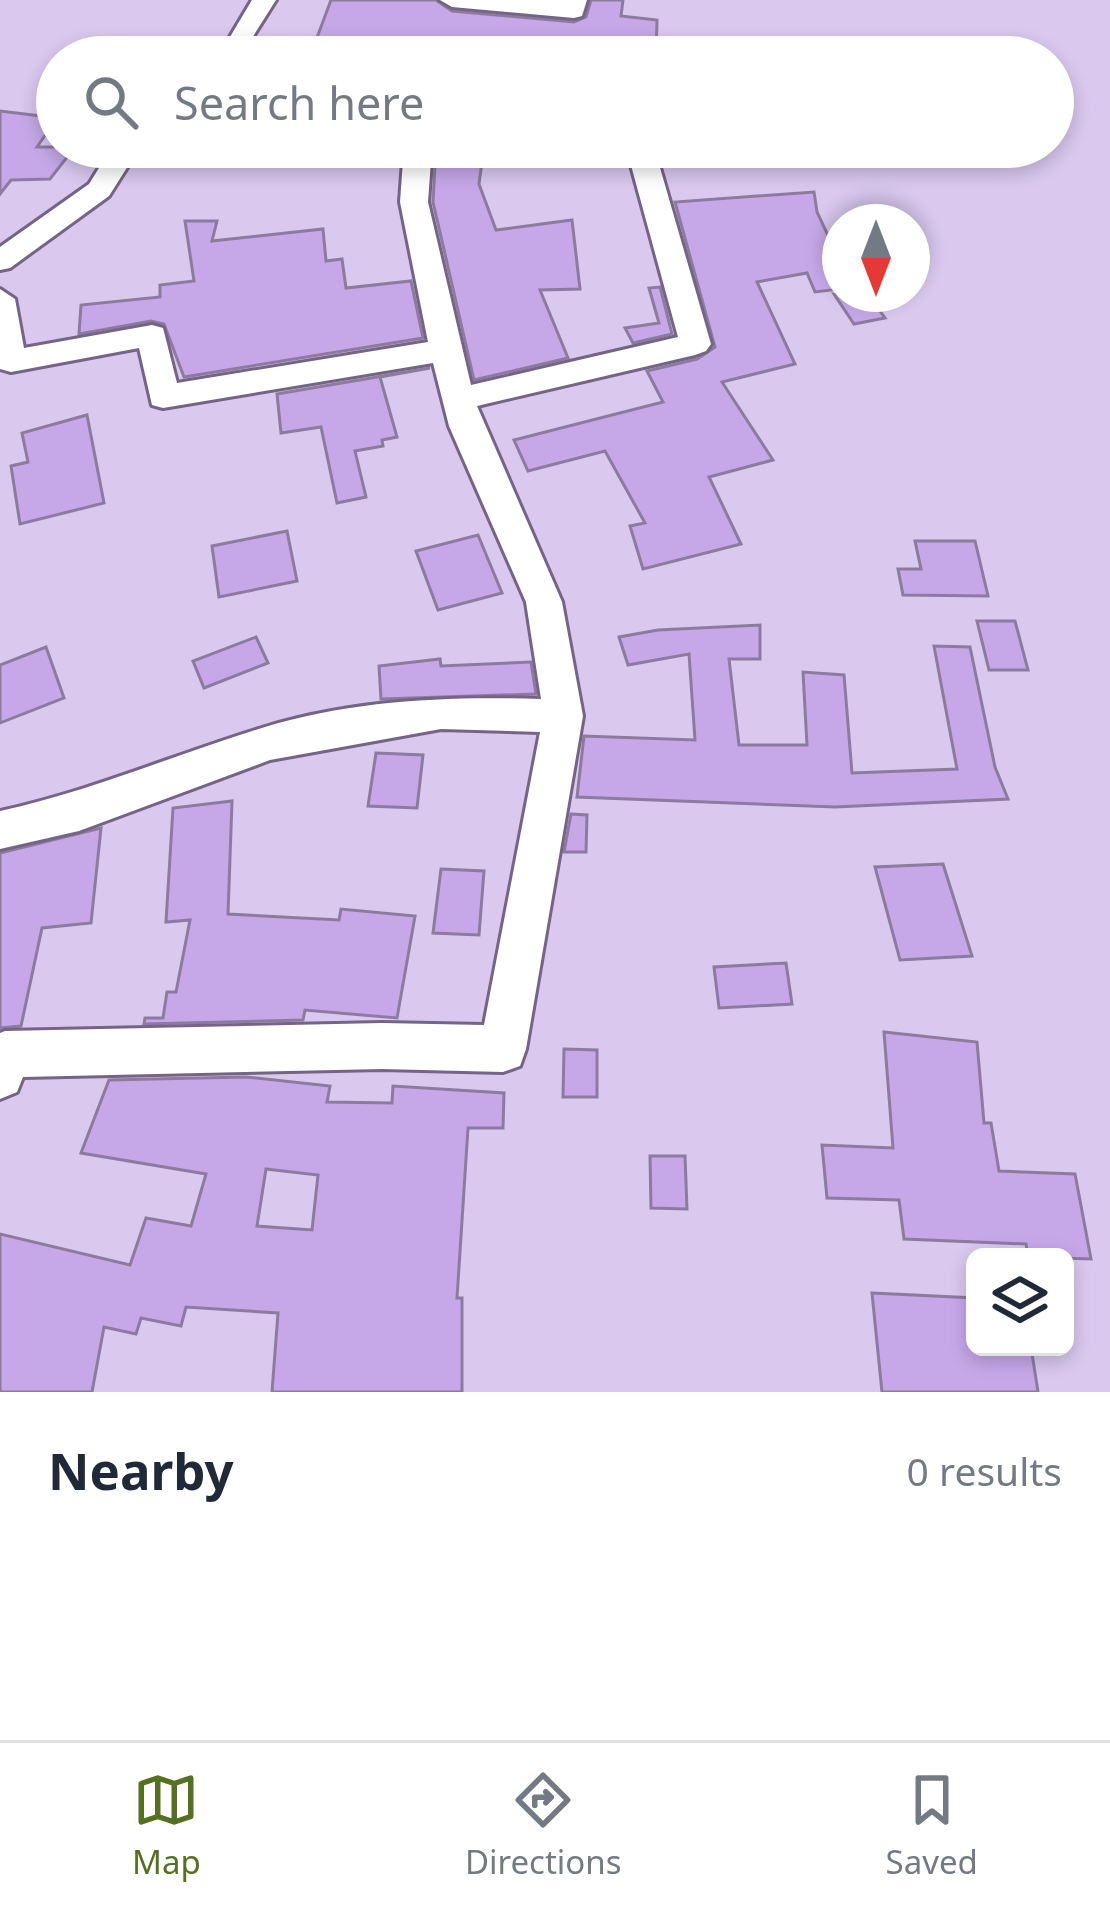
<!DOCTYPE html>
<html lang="en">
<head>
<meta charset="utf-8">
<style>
  :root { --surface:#fff; --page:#f6f6f7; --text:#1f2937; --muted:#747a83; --line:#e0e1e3; --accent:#567022 }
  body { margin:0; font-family:"Noto Sans",sans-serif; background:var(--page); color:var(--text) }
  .controls { position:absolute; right:36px; bottom:36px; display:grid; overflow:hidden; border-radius:18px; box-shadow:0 6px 18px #0003 }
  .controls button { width:108px; height:108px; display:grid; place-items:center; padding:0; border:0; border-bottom:3px solid var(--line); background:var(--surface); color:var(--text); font:60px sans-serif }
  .compass { position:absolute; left:822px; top:204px; width:108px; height:108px; border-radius:50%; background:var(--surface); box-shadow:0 6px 18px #0003; rotate:180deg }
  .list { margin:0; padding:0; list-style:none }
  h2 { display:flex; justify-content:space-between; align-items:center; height:156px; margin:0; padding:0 48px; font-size:51px }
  h2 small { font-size:39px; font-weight:400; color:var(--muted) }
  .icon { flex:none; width:66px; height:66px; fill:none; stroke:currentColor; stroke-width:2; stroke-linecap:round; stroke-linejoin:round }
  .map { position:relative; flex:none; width:1110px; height:1392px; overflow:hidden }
  .search { position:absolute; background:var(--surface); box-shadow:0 6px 18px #0003; left:36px; right:36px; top:36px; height:132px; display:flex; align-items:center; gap:30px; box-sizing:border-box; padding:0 42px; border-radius:66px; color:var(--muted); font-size:45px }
  .sheet { height:348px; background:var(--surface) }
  nav { display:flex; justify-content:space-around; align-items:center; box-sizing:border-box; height:168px; border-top:3px solid var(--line); background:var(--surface); font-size:33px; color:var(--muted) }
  nav a { display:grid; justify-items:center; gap:6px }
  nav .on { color:var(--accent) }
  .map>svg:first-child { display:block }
  .building { fill:#c6a8e9; stroke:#8c7b9f; stroke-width:3; fill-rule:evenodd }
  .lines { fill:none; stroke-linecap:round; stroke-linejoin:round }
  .minor-casing { stroke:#746486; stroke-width:6 }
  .minor { fill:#fff; fill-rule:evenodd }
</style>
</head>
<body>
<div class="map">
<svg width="1110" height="1392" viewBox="0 0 1110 1392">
  <rect width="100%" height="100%" fill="#dac8ef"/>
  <g class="building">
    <polygon points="331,0 436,0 452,11 574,22 586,17 591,0 623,0 621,16 657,20 656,57 410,57 315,43"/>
    <polygon points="0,111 57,118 37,147 75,147 50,179 11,180 0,194"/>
    <polygon points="436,147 484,147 479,184 496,230 572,220 580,289 540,290 568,358 474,380 433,202"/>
    <polygon points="814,192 817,212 840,261 840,289 815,292 807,273 757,282 795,364 722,382 773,460 709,477 741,544 643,569 630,526 645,523 605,451 528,471 514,440 663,402 647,371 697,359 715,347 675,202"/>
    <polygon points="185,221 217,221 212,241 323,229 326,261 342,259 346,288 411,281 423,338 184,377 164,324 151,321 79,334 81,305 160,297 160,285 194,281"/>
    <polygon points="660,287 672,334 633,343 625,328 659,323 649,288"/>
    <polygon points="834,294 868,294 885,318 854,324"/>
    <polygon points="430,368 380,377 397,437 382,440 383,446 355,451 366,497 337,503 321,427 281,433 277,394"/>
    <polygon points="87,415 104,503 20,524 11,466 28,462 22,433"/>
    <polygon points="287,531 297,581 219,597 212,546"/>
    <polygon points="478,535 502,593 438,610 416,551"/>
    <polygon points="915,541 975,541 988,596 903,595 898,569 921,569"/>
    <polygon points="977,621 1015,621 1028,670 989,670"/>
    <polygon points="760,625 760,659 729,659 739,745 807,745 803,672 844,675 852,773 957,769 934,646 970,647 995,767 1008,799 835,807 577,797 584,736 695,740 689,654 628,665 619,637 658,630"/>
    <polygon points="256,637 268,663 204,688 193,661"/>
    <polygon points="46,647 64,698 0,723 0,665"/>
    <polygon points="440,659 441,666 531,662 536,694 381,699 379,666"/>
    <polygon points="376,753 423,755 417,808 368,806"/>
    <polygon points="232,801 228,914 339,920 341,909 415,916 397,1018 305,1010 303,1020 144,1024 145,1018 163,1018 167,992 176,992 190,920 166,922 173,808"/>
    <polygon points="571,814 587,815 586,852 564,852"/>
    <polygon points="101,828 91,923 42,928 21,1026 0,1028 0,853"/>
    <polygon points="943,864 972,956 900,960 875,867"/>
    <polygon points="441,869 484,871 479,935 433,933"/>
    <polygon points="786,963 792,1004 719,1008 714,967"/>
    <polygon points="884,1032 977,1042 984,1123 991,1123 999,1171 1075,1174 1091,1259 1028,1257 1026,1244 904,1239 899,1200 827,1198 822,1145 893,1148"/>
    <polygon points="564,1049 597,1050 597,1097 563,1097"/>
    <path d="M246,1077L330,1086L327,1102L392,1103L393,1086L504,1093L503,1128H468L457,1298H462V1392H272L278,1313L186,1307L181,1326L141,1318L136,1334L104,1327L92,1392H0V1234L130,1265L146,1218L191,1226L206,1174L81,1153L109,1080ZM266,1169L318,1175L312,1230L257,1226Z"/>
    <polygon points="650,1156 685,1156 687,1209 651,1208"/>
    <polygon points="872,1293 975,1298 975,1347 1031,1347 1038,1392 882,1392"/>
  </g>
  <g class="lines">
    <defs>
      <g id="minor">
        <polygon points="252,0 276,0 240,57 218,57"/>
        <polygon points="440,0 587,0 582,16 574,18 452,7"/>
        <polygon points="112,147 140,147 109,196 10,268 0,270 0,247 89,184"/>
        <path d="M404,147H432L428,202L471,385L678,337L626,147H654L711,344L706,351L695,355L477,406L562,602L583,716L526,1049L520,1066L503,1072L382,1069L23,1077L17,1092L0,1099V1033L5,1031L382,1023L484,1025L540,732L441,729L270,760L79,831L0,849V811C92,791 176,754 265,727C353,700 449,696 541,699L526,602L449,426L433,363L163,408L152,405L139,348L11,372L0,369V289L15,299L24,348L152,325L163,328L177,383L428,342L400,202Z"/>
      </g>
    </defs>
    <use href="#minor" class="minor-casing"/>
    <use href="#minor" class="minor"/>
  </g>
</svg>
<div class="controls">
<button><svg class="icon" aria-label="layers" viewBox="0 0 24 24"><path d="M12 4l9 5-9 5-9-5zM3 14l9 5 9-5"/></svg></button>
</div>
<svg class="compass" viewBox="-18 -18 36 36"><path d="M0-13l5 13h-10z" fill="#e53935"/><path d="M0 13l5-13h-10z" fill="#747a83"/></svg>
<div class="search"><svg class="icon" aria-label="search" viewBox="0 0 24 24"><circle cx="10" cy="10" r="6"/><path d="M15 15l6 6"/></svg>Search here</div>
</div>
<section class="sheet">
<h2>Nearby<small>0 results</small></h2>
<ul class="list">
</ul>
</section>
<nav>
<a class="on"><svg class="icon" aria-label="map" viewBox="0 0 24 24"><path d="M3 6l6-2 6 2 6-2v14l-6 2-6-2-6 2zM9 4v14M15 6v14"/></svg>Map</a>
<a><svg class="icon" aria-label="directions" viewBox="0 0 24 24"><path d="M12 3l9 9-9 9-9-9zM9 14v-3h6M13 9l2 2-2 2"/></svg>Directions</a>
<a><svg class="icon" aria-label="saved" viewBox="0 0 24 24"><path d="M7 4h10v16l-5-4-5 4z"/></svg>Saved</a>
</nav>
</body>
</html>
